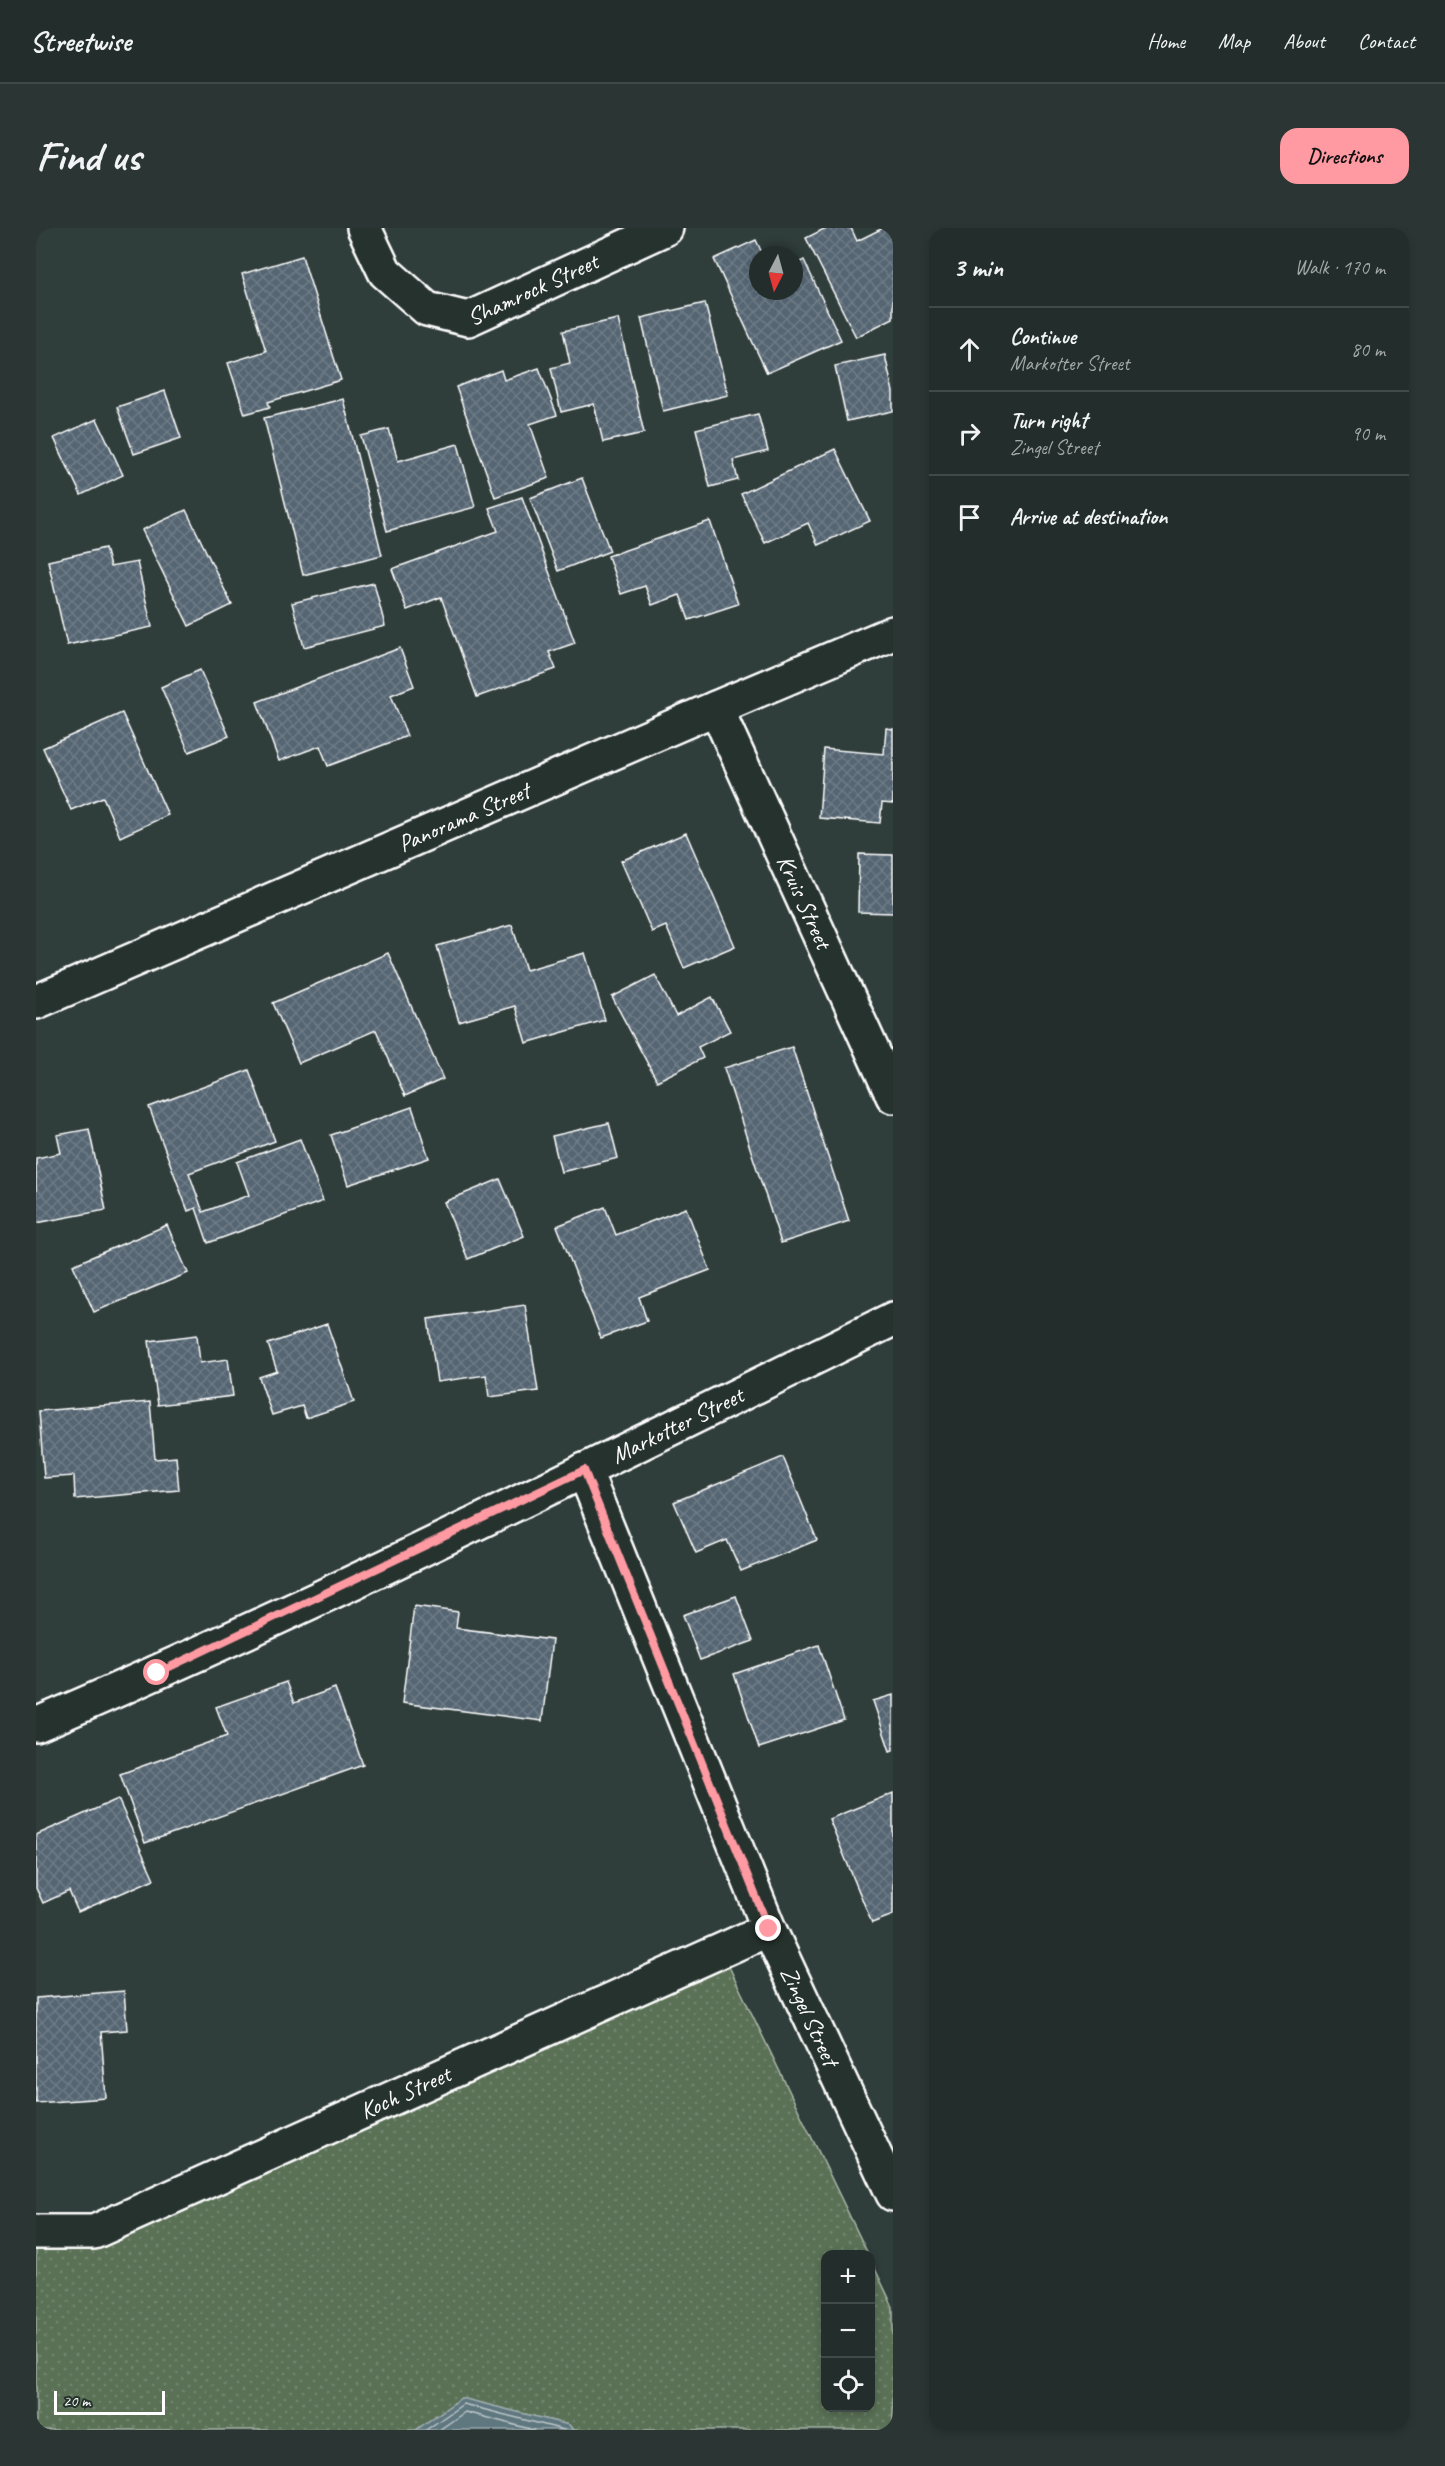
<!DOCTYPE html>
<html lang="en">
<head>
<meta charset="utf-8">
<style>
  :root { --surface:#232e2c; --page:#2b3634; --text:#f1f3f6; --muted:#a3a8a9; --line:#404a48; --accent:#ff9aa2 }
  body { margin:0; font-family:Caveat,sans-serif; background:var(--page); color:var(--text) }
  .controls { position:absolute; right:18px; bottom:18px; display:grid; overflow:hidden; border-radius:12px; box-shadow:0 3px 9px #0003 }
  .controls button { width:54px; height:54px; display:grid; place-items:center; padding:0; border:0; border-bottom:2px solid var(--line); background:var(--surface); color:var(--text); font:30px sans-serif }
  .compass { position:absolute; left:713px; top:18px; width:54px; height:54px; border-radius:50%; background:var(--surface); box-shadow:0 3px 9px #0003; rotate:186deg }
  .scale { position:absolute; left:18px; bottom:15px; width:111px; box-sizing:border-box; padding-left:6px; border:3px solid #fff; border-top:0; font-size:16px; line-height:21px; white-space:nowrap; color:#fff; -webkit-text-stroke:4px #26332d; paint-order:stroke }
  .stop { position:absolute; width:18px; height:18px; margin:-14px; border:4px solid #ff9aa2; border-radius:50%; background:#fff }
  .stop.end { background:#ff9aa2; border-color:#fff; box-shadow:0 2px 6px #0008 }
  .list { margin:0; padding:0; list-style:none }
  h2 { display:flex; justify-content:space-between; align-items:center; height:78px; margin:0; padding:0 24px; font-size:26px }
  h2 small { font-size:20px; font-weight:400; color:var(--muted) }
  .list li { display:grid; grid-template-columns:39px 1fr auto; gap:18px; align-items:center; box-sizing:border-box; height:84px; padding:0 24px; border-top:2px solid var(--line) }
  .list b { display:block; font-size:22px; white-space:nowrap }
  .list p { margin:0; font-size:20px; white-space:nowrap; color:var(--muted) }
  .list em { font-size:20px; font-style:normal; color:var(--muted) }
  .icon { flex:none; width:33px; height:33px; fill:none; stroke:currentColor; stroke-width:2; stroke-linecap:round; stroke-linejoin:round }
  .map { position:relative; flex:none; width:857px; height:2202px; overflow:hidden; border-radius:18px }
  header { display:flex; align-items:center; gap:36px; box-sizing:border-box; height:84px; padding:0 30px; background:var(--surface); border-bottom:2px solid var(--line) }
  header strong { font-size:28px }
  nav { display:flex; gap:33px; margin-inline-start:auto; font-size:21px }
  .intro { display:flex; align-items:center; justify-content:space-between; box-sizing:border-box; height:144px; padding:0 36px }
  h1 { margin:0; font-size:42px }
  .button { padding:15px 27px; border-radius:18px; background:var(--accent); color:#111; font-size:21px; font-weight:700 }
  main { display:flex; gap:36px; padding:0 36px }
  aside { flex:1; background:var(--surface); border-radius:18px; box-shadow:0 3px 9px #0003 }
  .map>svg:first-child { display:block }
  .grass { fill:url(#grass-dots); stroke:#acb8aa; stroke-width:1.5 }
  .water { fill:#5f777f; stroke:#9fadb2; stroke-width:1.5 }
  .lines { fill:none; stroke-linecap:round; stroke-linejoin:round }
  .shore { stroke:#bfc9cc; stroke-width:1.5 }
  .building { fill:url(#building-cross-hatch); stroke:#fff; stroke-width:1.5 }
  .minor-casing { stroke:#fff; stroke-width:38 }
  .minor { stroke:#26332d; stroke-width:33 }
  .route { stroke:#ff9aa2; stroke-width:8 }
  .labels { text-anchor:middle; stroke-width:5; stroke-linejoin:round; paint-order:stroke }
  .street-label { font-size:24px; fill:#fff; stroke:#26332d }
</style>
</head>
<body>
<header>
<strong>Streetwise</strong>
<nav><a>Home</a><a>Map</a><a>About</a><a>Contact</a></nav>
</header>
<div class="intro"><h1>Find us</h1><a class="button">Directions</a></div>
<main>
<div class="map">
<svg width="857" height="2202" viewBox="0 0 857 2202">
  <defs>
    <pattern id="grass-dots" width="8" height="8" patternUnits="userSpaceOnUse" patternTransform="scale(1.5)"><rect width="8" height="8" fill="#5a7156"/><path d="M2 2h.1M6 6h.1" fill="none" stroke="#73866f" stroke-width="1.8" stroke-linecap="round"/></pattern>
    <pattern id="building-cross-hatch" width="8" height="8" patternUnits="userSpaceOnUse" patternTransform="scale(1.5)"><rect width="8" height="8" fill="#546572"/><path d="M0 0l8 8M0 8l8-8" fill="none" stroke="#6e7c87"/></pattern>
  </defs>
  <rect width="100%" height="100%" fill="#2f3d3b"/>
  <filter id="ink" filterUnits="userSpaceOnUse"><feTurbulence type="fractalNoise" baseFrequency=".0167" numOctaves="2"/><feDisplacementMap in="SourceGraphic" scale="12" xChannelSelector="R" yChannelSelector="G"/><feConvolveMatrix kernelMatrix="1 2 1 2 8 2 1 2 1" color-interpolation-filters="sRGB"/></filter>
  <g filter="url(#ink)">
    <polygon class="grass" points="685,1722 832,2026 790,2026 790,2180 834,2180 835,2032 857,2079 857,2202 537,2202 533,2197 425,2170 380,2202 0,2202 0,2004 58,2004"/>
    <polygon class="water" points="425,2170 533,2197 537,2202 380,2202"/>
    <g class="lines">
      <g class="shore">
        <polyline points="390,2202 427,2176 528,2202"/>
        <polyline points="403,2202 429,2184 498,2202"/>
      </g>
    </g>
    <g class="building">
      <polygon points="790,0 815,0 821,13 847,0 857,0 857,90 820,109 770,10"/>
      <polygon points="720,12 727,27 722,27 722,63 758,63 758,37 768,32 805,112 731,145 678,31"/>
      <polygon points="266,28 305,152 232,174 234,179 209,186 192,135 230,123 206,46"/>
      <polygon points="669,75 692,167 627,183 605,90"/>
      <polygon points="582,91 608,205 567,214 558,176 525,184 515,140 534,135 527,103"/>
      <polygon points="849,127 857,164 857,183 811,193 799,138"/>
      <polygon points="503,140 521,187 494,196 513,250 459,269 420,159 465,142 468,152"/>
      <polygon points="129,163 145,210 98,226 81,179"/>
      <polygon points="307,171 346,327 267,347 228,190"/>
      <polygon points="722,186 732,223 697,232 702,252 674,259 660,201"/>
      <polygon points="61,191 87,247 45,267 18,210"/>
      <polygon points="353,201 362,233 422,216 439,279 351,303 325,208"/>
      <polygon points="799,221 834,293 782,317 772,295 729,315 705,266"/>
      <polygon points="546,250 574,323 522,343 494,270"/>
      <polygon points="486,269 539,415 513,424 520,441 441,469 405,369 371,382 356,341 462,303 453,280"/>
      <polygon points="150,282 196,377 153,398 106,302"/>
      <polygon points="674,293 702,376 653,392 644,367 616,377 609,358 585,366 572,328"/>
      <polygon points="69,320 74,339 101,334 116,399 31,417 12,333"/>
      <polygon points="338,355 349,398 268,419 256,375"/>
      <polygon points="364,420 378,458 355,467 371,508 292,538 284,518 243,533 221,474"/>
      <polygon points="164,442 193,508 153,524 125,459"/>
      <polygon points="86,485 132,587 84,609 67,569 35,582 7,520"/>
      <polygon points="850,500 857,501 857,576 846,575 844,595 783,590 788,521 848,526"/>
      <polygon points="650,605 699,718 648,740 630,698 616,704 585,633"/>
      <polygon points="823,626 857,627 857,685 822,684"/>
      <polygon points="476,697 490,742 549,725 569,792 490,815 479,778 423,794 401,718"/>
      <polygon points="352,725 407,851 369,868 340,802 263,835 237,775"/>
      <polygon points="619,747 640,788 676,769 694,803 662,819 667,830 621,853 576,769"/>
      <polygon points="756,819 813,993 745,1015 688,840"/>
      <polygon points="213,842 239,913 153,945 167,984 213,967 201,934 264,911 287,973 172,1015 160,980 152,983 113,879"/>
      <polygon points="376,879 393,930 312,957 295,907"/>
      <polygon points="573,895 582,930 525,944 516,908"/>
      <polygon points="53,901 70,982 0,995 0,930 25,925 21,907"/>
      <polygon points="464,951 488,1008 432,1031 408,974"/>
      <polygon points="569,979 580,1007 650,980 674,1042 603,1069 611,1093 565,1110 521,998"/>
      <polygon points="131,997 152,1045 58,1084 37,1037"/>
      <polygon points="489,1077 502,1163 453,1169 450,1147 401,1154 392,1091"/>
      <polygon points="291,1096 318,1174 270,1190 266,1178 236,1187 223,1149 241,1143 232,1116"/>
      <polygon points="161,1107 164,1135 192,1131 197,1168 122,1177 113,1113"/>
      <polygon points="114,1174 119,1231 140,1229 143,1262 39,1271 38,1248 8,1250 3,1183"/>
      <polygon points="747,1229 781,1312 705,1343 691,1312 660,1325 638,1274"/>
      <polygon points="700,1368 717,1413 664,1432 647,1387"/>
      <polygon points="378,1378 422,1384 420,1400 516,1412 506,1493 366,1475"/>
      <polygon points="783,1417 808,1492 723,1520 698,1446"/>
      <polygon points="250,1454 258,1475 299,1460 327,1537 109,1615 84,1546 191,1508 180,1479"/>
      <polygon points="857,1467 857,1522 854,1523 837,1473"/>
      <polygon points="857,1565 857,1687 836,1695 793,1591"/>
      <polygon points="82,1571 118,1651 42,1684 33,1663 7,1675 0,1660 0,1607"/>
      <polygon points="88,1763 91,1802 65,1804 70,1870 0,1875 0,1770"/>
    </g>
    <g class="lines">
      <defs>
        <g id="minor">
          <path id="s1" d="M328,0L349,44L391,81L432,91L630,0"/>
          <path id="s2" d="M680,480L857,868"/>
          <path id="s3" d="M0,774L680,480L857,405"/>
          <path id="s4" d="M548,1242L733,1701L857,1966"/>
          <path id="s5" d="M0,1497C291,1373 573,1230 857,1091"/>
          <path id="s6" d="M0,2004H58L733,1701"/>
        </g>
      </defs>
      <use href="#minor" class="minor-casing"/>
      <use href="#minor" class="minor"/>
    </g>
  </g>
  <g class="lines" filter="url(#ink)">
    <polyline class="route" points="121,1445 548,1242 733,1701"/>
  </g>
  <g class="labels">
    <g class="street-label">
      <text dy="8" stroke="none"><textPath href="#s1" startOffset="218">Shamrock Street</textPath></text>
      <text dy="8" stroke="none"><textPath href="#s3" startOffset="466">Panorama Street</textPath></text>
      <text dy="8" stroke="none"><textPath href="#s2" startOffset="213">Kruis Street</textPath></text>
      <text dy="8" stroke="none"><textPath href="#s5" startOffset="708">Markotter Street</textPath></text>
      <text dy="8" stroke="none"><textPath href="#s4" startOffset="591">Zingel Street</textPath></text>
      <text dy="8" stroke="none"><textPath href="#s6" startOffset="399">Koch Street</textPath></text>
    </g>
  </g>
</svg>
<div class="controls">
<button>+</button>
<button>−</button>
<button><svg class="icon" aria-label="locate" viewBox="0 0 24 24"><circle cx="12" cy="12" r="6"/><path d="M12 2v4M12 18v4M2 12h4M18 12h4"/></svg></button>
</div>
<svg class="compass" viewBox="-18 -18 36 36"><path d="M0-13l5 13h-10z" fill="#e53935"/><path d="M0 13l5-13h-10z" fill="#a3a8a9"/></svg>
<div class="scale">20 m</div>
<div class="stop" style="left:121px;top:1445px"></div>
<div class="stop end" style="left:733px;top:1701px"></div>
</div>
<aside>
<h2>3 min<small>Walk · 170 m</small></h2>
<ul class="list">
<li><svg class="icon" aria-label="ahead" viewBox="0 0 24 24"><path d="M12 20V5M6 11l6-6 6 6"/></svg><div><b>Continue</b><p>Markotter Street</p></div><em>80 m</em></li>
<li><svg class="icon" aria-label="right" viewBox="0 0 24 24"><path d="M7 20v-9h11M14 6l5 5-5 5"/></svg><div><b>Turn right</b><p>Zingel Street</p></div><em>90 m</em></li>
<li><svg class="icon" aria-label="arrive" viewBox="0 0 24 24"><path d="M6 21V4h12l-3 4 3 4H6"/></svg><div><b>Arrive at destination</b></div></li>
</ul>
</aside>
</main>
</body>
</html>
